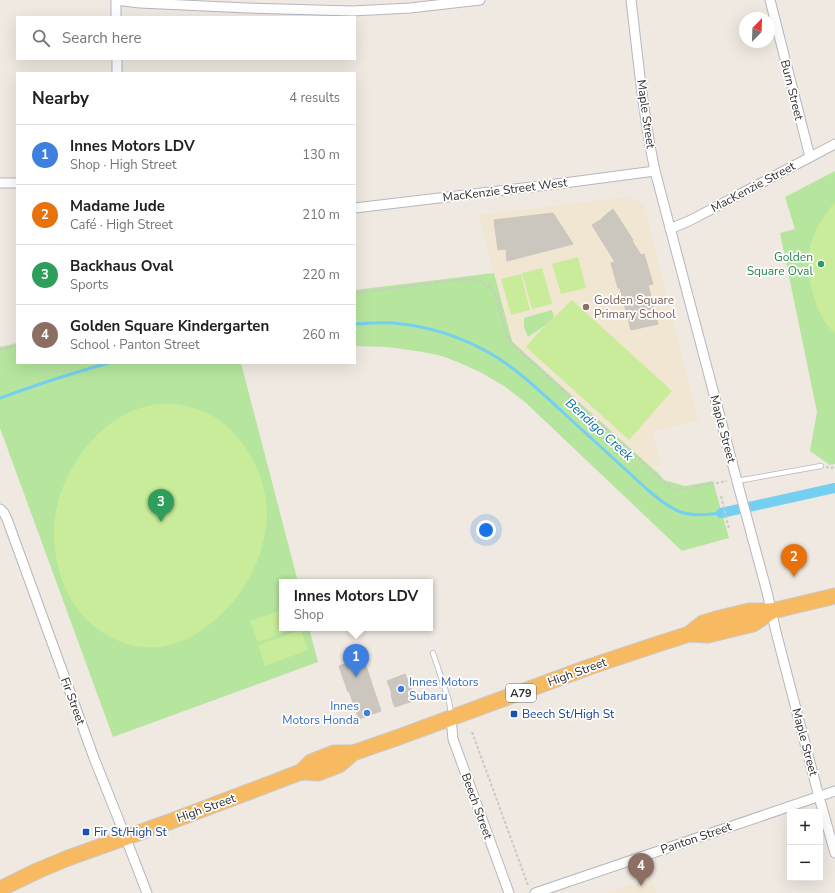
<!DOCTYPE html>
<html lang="en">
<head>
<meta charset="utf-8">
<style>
  :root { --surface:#fff; --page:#f6f6f6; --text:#202124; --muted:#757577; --line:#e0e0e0; --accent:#4264fb }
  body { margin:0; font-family:"Nunito Sans",sans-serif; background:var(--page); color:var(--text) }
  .controls { position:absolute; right:12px; bottom:12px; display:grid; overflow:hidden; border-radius:0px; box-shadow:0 4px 16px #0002 }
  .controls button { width:36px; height:36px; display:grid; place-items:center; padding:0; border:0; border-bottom:1px solid var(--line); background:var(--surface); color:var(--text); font:20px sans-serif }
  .compass { position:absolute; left:739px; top:12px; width:36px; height:36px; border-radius:50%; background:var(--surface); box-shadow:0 4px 16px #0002; rotate:23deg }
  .you { position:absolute; left:486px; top:530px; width:14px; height:14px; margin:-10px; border:3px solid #fff; border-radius:50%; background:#1a73e8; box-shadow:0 0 0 6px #1a73e833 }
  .badge { display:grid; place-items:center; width:26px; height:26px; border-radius:50%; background:var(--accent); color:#fff; font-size:13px; font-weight:700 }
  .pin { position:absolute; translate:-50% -33px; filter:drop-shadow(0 1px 2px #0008) }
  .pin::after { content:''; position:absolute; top:21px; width:14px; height:12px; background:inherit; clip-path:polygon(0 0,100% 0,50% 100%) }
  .popup { position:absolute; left:279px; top:579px; width:154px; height:52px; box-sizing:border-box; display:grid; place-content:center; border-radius:0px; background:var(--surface); filter:drop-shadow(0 1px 3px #0005); font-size:13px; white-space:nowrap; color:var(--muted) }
  .popup b { font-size:15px; color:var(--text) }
  .popup::after { content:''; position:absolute; left:50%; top:100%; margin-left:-8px; border:8px solid transparent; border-top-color:var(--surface) }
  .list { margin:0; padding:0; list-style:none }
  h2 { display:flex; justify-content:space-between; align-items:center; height:52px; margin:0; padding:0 16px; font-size:17px }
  h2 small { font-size:13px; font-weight:400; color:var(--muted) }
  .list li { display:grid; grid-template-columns:26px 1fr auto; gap:12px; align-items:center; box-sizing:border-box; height:60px; padding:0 16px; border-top:1px solid var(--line) }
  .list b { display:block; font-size:15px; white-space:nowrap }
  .list p { margin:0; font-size:13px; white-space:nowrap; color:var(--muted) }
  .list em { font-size:13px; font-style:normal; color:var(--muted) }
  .icon { flex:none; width:22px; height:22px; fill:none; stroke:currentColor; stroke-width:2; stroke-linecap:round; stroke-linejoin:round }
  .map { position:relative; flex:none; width:835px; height:893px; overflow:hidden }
  .search { position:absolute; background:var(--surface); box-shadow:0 4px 16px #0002; left:16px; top:16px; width:340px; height:44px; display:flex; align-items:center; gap:10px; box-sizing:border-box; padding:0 14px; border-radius:0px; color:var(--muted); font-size:15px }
  .panel { position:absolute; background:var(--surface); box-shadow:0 4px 16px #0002; left:16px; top:72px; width:340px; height:292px; border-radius:0px }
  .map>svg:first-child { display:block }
  .education { fill:#f0e6d1 }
  .green { fill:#b6e59e }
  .pitch { fill:#c9ec9a }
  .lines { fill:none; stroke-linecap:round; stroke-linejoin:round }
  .stream { stroke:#75cff0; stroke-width:3 }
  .canal { stroke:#75cff0; stroke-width:10 }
  .building { fill:#cbc7bf; stroke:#cbc5ba }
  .service-casing { stroke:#b4b7c1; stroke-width:6 }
  .minor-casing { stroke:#b4b7c1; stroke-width:11 }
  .trunk-casing { stroke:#c9c9c9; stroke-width:17 }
  .path { stroke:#c9c9c9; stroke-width:2; stroke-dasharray:3 2; stroke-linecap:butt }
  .service { stroke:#fff; stroke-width:4.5 }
  .minor { stroke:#fff; stroke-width:9 }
  .trunk { stroke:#f8ba60; stroke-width:15 }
  .leisure-dot { fill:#2e9e5b; stroke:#fff; stroke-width:1.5 }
  .education-dot { fill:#8d6e63; stroke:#fff; stroke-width:1.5 }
  .shop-dot { fill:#3f7fe0; stroke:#fff; stroke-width:1.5 }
  .transit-dot { fill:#1a4fb4; stroke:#fff; stroke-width:1.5 }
  .labels { text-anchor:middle; stroke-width:3.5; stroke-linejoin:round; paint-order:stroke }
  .shield { fill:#fff; stroke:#6d6d6d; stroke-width:1 }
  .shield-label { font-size:11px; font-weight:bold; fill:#2e2e2e }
  .street-label { font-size:12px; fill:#2e2e2e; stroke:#fff }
  .leisure-label { font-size:12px; fill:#27864d; stroke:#fff; text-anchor:end }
  .education-label { font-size:12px; fill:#785e54; stroke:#fff; text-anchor:start }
  .shop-label { font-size:12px; fill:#366cbe; stroke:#fff; text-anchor:start }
  .transit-label { font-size:12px; fill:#164399; stroke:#fff; text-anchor:start }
  .water-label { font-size:13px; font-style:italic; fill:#0d6fa3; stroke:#fff }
</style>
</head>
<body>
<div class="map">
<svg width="835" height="893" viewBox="0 0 835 893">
  <rect width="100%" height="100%" fill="#efe9e1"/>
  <g class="education">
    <polygon points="627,197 643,204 698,420 652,432 661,465 652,468 512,341 479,215"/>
    <polygon points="651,878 656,893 606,893"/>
  </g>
  <g class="green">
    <polygon points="835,171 835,464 830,465 810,451 817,412 780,233 795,229 785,197"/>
    <polygon points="494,273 512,341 516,345 652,468 657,472 664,480 685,486 713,481 729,538 682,551 525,402 504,386 480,372 460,363 442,356 423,352 388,347 355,346 355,290"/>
    <polygon points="552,310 554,317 546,325 528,337 524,327 524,318"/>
    <polygon points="17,343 17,363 241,363 298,582 282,582 282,628 309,628 318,662 113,737 0,428 0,347"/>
  </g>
  <g class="pitch">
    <path d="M835,202V334C824,322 818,312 814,297C801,258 810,232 835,202Z"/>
    <polygon points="578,257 586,288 561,294 552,264"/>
    <polygon points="542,268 552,304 532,309 522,273"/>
    <polygon points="521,274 530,310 511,315 501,279"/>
    <polygon points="572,300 672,391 629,440 526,347 537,334"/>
    <path d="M157,404C203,401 237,425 256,466C263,482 268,501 267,518C264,557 246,593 217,618C202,632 182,644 160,647C143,649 124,645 109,636C88,625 74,608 65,587C57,568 53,547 54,527C57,481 87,432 130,412C138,408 147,406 157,404Z"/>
    <polygon points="282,610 282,628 297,628 258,642 250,621"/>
    <polygon points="301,630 308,650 265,666 258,645"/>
  </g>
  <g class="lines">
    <g class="stream">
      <path d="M355,324C368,323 381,322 394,323C444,328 488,346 526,379C540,391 553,403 567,416C594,441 622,466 649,491C676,514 686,518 721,513"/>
      <path d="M0,398C36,385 72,373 109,363"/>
    </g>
    <polyline class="canal" points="721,513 835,488"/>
  </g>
  <g class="building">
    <polygon points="613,209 633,240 632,241 641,255 644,254 653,284 648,285 658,324 631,330 620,288 618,288 611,263 615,262 592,225 602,219 602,218"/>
    <polygon points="553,213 573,244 507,261 506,249 498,250 494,220"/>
    <polygon points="363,657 381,711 359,719 349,691 348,692 339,666"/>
    <polygon points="405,674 416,700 395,707 393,703 391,693 392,693 387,681"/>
  </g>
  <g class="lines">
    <defs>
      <g id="service">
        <polyline points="737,481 821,466"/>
        <polyline points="433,653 449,701 451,714"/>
      </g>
      <g id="minor">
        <polyline points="116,0 140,3 247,8 352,11 410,8 480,0"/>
        <polyline points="116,0 116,17"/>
        <path d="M631,0C638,57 643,115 655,171L737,481L767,592L776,632L819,797L835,853"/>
        <polyline points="770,0 810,157"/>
        <polyline points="117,59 117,73"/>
        <polyline points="0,183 17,183"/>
        <polyline points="355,208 564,183 655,171"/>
        <polyline points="670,229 691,220 835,144"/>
        <polyline points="0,509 4,513 7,519 94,758 118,818 147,893"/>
        <polyline points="451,718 453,739 509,893"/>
        <polyline points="535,893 835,791"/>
      </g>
      <g id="trunk">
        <polyline points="689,634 703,623 716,619 749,611 772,611 835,596"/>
        <polyline points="301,772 311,762 334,753 353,753 399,737 592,666 661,643 689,634 708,635 753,624 772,611"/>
        <polyline points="0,889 37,871 68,858 169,822 301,772 318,773 339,765 353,753"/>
      </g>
    </defs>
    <use href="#service" class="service-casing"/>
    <use href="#minor" class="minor-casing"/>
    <use href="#trunk" class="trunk-casing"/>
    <g class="path">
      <path d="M355,293L466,279C510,280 493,322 513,345L668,486L672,489L678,490L727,481"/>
      <polyline points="0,350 17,345"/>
      <polyline points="826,467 831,468 835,467"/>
      <polyline points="721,496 729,529"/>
      <polyline points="472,732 528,885"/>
    </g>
    <use href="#service" class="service"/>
    <use href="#minor" class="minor"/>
    <use href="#trunk" class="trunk"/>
  </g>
  <circle class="leisure-dot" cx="821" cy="264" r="4"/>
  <circle class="education-dot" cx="586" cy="307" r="4"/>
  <g class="shop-dot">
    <circle cx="401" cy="689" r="4"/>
    <circle cx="367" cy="713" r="4"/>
  </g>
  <g class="transit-dot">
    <rect x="510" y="710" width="8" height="8" rx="2"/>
    <rect x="82" y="828" width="8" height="8" rx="2"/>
  </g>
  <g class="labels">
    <rect class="shield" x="506" y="684" width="30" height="18" rx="3"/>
    <g class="shield-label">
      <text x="521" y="697">A79</text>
    </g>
    <g class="street-label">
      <text transform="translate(792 90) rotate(76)" y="4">Burn Street</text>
      <text transform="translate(646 114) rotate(82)" y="4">Maple Street</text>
      <text transform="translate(753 187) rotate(-28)" y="4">MacKenzie Street</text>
      <text transform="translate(505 190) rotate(-7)" y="4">MacKenzie Street West</text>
      <text transform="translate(723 429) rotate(75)" y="4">Maple Street</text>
      <text transform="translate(577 672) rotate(-20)" y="4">High Street</text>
      <text transform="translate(73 701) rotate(70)" y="4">Fir Street</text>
      <text transform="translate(805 742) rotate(75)" y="4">Maple Street</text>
      <text transform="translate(477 806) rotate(70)" y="4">Beech Street</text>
      <text transform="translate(206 808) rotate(-20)" y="4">High Street</text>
      <text transform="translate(696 838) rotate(-19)" y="4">Panton Street</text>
    </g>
    <g class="leisure-label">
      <text x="813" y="261">Golden<tspan x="813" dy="14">Square Oval</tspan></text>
    </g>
    <g class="education-label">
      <text x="594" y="304">Golden Square<tspan x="594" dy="14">Primary School</tspan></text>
    </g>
    <g class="shop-label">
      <text x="409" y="686">Innes Motors<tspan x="409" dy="14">Subaru</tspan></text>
      <text x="359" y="710" text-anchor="end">Innes<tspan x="359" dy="14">Motors Honda</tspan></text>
    </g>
    <g class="transit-label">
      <text x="522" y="718">Beech St/High St</text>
      <text x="94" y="836">Fir St/High St</text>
    </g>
    <g class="water-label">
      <text transform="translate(600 429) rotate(42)" y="5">Bendigo Creek</text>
    </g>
  </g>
</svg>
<div class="controls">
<button>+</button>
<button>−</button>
</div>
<svg class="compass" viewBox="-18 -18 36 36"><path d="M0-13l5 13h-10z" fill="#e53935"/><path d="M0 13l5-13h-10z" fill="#757577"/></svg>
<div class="you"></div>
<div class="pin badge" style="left:356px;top:677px;background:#3f7fe0">1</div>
<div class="popup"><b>Innes Motors LDV</b>Shop</div>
<div class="pin badge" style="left:794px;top:577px;background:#e8710a">2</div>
<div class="pin badge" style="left:161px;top:522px;background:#2e9e5b">3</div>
<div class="pin badge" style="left:641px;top:886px;background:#8d6e63">4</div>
<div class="search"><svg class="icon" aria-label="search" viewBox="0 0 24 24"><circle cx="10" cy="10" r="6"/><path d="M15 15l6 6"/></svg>Search here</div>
<section class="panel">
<h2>Nearby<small>4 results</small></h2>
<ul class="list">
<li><span class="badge" style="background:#3f7fe0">1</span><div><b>Innes Motors LDV</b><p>Shop · High Street</p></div><em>130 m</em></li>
<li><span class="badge" style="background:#e8710a">2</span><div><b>Madame Jude</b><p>Café · High Street</p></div><em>210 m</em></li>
<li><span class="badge" style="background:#2e9e5b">3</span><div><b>Backhaus Oval</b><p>Sports</p></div><em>220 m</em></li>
<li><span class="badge" style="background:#8d6e63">4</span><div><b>Golden Square Kindergarten</b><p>School · Panton Street</p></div><em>260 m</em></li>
</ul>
</section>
</div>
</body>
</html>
